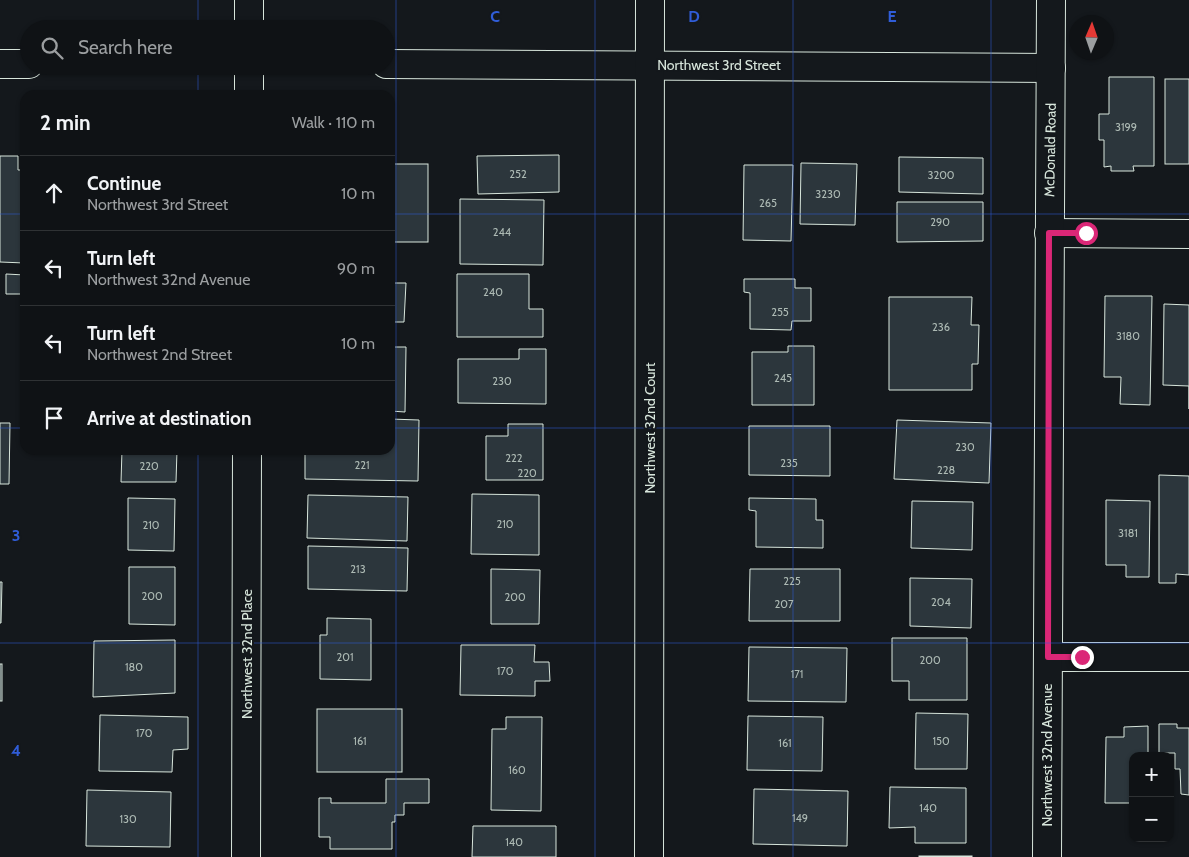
<!DOCTYPE html>
<html lang="en">
<head>
<meta charset="utf-8">
<style>
  :root { --surface:#0f1215; --page:#181b1e; --text:#f1f3f6; --muted:#9b9ea0; --line:#2f3234 }
  body { margin:0; font-family:Cabin,sans-serif; background:var(--page); color:var(--text) }
  .controls { position:absolute; right:15px; bottom:15px; display:grid; overflow:hidden; border-radius:10px; box-shadow:0 1px 4px #0004 }
  .controls button { width:45px; height:45px; display:grid; place-items:center; padding:0; border:0; border-bottom:1px solid var(--line); background:var(--surface); color:var(--text); font:25px sans-serif }
  .compass { position:absolute; left:1069px; top:15px; width:45px; height:45px; border-radius:50%; background:var(--surface); box-shadow:0 1px 4px #0004; rotate:2deg }
  .stop { position:absolute; width:15px; height:15px; margin:-11px; border:4px solid #db2777; border-radius:50%; background:#fff }
  .stop.end { background:#db2777; border-color:#fff; box-shadow:0 1px 5px #0008 }
  .list { margin:0; padding:0; list-style:none }
  h2 { display:flex; justify-content:space-between; align-items:center; height:65px; margin:0; padding:0 20px; font-size:21px }
  h2 small { font-size:16px; font-weight:400; color:var(--muted) }
  .list li { display:grid; grid-template-columns:32px 1fr auto; gap:15px; align-items:center; box-sizing:border-box; height:75px; padding:0 20px; border-top:1px solid var(--line) }
  .list b { display:block; font-size:19px; white-space:nowrap }
  .list p { margin:0; font-size:16px; white-space:nowrap; color:var(--muted) }
  .list em { font-size:16px; font-style:normal; color:var(--muted) }
  .icon { flex:none; width:28px; height:28px; fill:none; stroke:currentColor; stroke-width:2; stroke-linecap:round; stroke-linejoin:round }
  .map { position:relative; flex:none; width:1189px; height:857px; overflow:hidden }
  .search { position:absolute; background:var(--surface); box-shadow:0 1px 4px #0004; left:20px; top:20px; width:375px; height:55px; display:flex; align-items:center; gap:12px; box-sizing:border-box; padding:0 18px; border-radius:28px; color:var(--muted); font-size:19px }
  .panel { position:absolute; background:var(--surface); box-shadow:0 1px 4px #0004; left:20px; top:90px; width:375px; height:365px; border-radius:15px }
  .map>svg:first-child { display:block }
  .building { fill:#2c363c; stroke:#d8e6dc }
  .lines { fill:none; stroke-linecap:round; stroke-linejoin:round }
  .street-casing { stroke:#d8e6dc; stroke-width:30 }
  .street { stroke:#14181c; stroke-width:28 }
  .route { stroke:#db2777; stroke-width:6 }
  .grid { fill:none; stroke:#305dd8; stroke-width:1; stroke-opacity:0.55 }
  .labels { text-anchor:middle; stroke-width:4; stroke-linejoin:round; paint-order:stroke }
  .number-label { font-size:11px; fill:#adbab4 }
  .street-label { font-size:14px; fill:#d8e6dc; stroke:#14181c }
  .grid-label { font-size:16px; text-anchor:middle; font-weight:bold; fill:#305dd8; stroke:#14181c; stroke-width:4; stroke-linejoin:round; paint-order:stroke }
</style>
</head>
<body>
<div class="map">
<svg width="1189" height="857" viewBox="0 0 1189 857">
  <rect width="100%" height="100%" fill="#14181c"/>
  <g class="building">
    <polygon points="1109,77 1154,77 1154,166 1133,166 1134,171 1111,171 1111,166 1104,167 1104,140 1099,140 1099,114 1109,114"/>
    <rect x="1165" y="79" width="24" height="85"/>
    <polygon points="559,155 559,192 478,194 477,156"/>
    <polygon points="0,156 18,156 18,170 25,170 25,263 0,262"/>
    <polygon points="899,157 983,158 983,194 899,192"/>
    <polygon points="801,163 857,164 855,225 800,224"/>
    <rect x="390" y="164" width="38" height="78"/>
    <polygon points="744,165 793,165 791,241 743,240"/>
    <polygon points="460,199 544,200 543,265 460,264"/>
    <polygon points="897,202 983,202 983,241 897,242"/>
    <polygon points="6,274 25,275 25,294 6,294"/>
    <polygon points="457,274 529,274 529,309 543,309 543,337 457,337"/>
    <polygon points="744,279 795,279 795,288 811,288 811,321 792,321 791,330 750,329 750,293 744,292"/>
    <polygon points="390,283 406,283 404,322 390,322"/>
    <polygon points="1105,296 1152,296 1150,405 1120,404 1121,377 1104,377"/>
    <polygon points="889,297 972,297 971,325 979,325 978,364 972,364 972,390 889,390"/>
    <polygon points="1164,304 1189,305 1189,409 1189,386 1163,385"/>
    <polygon points="788,346 814,346 814,405 752,405 752,352 788,352"/>
    <polygon points="390,347 406,347 405,412 390,411"/>
    <polygon points="519,349 546,349 546,404 458,403 458,359 519,359"/>
    <polygon points="390,419 419,420 418,481 305,479 305,450 390,450"/>
    <polygon points="897,420 991,423 989,483 894,479"/>
    <polygon points="0,423 10,423 9,484 0,484"/>
    <polygon points="508,424 543,424 543,480 486,480 486,436 508,436"/>
    <polygon points="749,426 830,426 830,476 749,475"/>
    <polygon points="122,450 177,450 176,482 121,482"/>
    <polygon points="1159,475 1189,476 1189,575 1176,574 1176,583 1159,583"/>
    <polygon points="472,494 539,495 539,555 471,554"/>
    <polygon points="308,495 408,497 407,541 307,538"/>
    <polygon points="128,498 175,499 174,551 128,550"/>
    <polygon points="749,498 816,499 816,520 823,520 823,548 756,547 756,511 749,510"/>
    <polygon points="1106,500 1150,501 1149,577 1126,577 1126,565 1106,565"/>
    <polygon points="912,501 973,502 972,550 911,548"/>
    <polygon points="308,546 408,548 407,591 308,589"/>
    <polygon points="129,567 175,567 175,625 129,624"/>
    <polygon points="491,569 540,570 539,624 491,624"/>
    <polygon points="750,569 840,569 840,621 749,621"/>
    <polygon points="910,578 972,579 971,628 910,626"/>
    <polygon points="0,582 2,582 1,623 0,623"/>
    <polygon points="327,618 371,619 371,680 320,679 320,635 327,635"/>
    <polygon points="892,638 967,638 967,700 909,700 909,681 892,681"/>
    <polygon points="175,640 175,693 93,697 94,641"/>
    <polygon points="461,645 535,645 534,662 549,662 550,681 535,681 535,696 460,695"/>
    <polygon points="749,647 847,648 846,702 748,701"/>
    <rect x="0" y="664" width="2" height="37"/>
    <rect x="317" y="709" width="85" height="63"/>
    <polygon points="916,713 968,714 967,769 915,769"/>
    <polygon points="100,715 188,717 188,749 173,750 172,772 99,771"/>
    <polygon points="748,716 823,717 822,771 747,770"/>
    <polygon points="506,717 542,717 541,811 491,810 492,729 506,729"/>
    <polygon points="1159,724 1177,724 1177,728 1189,728 1189,795 1181,794 1180,769 1175,769 1175,753 1159,753"/>
    <polygon points="1148,726 1148,756 1133,756 1133,803 1105,803 1106,737 1124,737 1124,727"/>
    <polygon points="386,779 429,779 429,803 404,803 404,815 395,815 395,822 392,822 392,849 330,849 330,837 319,837 319,798 331,798 331,803 386,803"/>
    <polygon points="890,787 966,788 966,843 915,843 915,827 889,828"/>
    <polygon points="754,789 848,791 847,846 753,844"/>
    <polygon points="87,790 171,792 170,847 86,846"/>
    <polygon points="473,826 556,826 556,857 472,857"/>
    <rect x="919" y="856" width="53" height="1"/>
  </g>
  <g class="lines">
    <defs>
      <g id="street">
        <polyline points="249,29 249,0"/>
        <polyline points="0,64 29,64"/>
        <polyline points="386,64 1051,68"/>
        <polyline points="249,66 249,95"/>
        <polyline points="1049,233 1189,234"/>
        <polyline points="1048,657 1189,657"/>
        <polyline points="246,857 247,450"/>
        <polyline points="649,857 650,0"/>
        <polyline points="1047,857 1051,0"/>
      </g>
    </defs>
    <use href="#street" class="street-casing"/>
    <use href="#street" class="street"/>
  </g>
  <g class="lines">
    <polyline class="route" points="1082,657 1048,657 1049,233 1086,233"/>
  </g>
  <path class="grid" d="M198,0V29M396,0V857M595,0V857M793,0V857M991,0V857M198,66V95M0,214H25M390,214H1189M0,428H25M390,428H1189M198,450V857M0,643H1189"/>
  <g class="labels">
    <g class="number-label">
      <text x="1126" y="131">3199</text>
      <text x="518" y="178">252</text>
      <text x="941" y="179">3200</text>
      <text x="828" y="198">3230</text>
      <text x="768" y="207">265</text>
      <text x="940" y="226">290</text>
      <text x="502" y="236">244</text>
      <text x="493" y="296">240</text>
      <text x="780" y="316">255</text>
      <text x="941" y="331">236</text>
      <text x="1128" y="340">3180</text>
      <text x="783" y="382">245</text>
      <text x="502" y="385">230</text>
      <text x="965" y="451">230</text>
      <text x="514" y="462">222</text>
      <text x="789" y="467">235</text>
      <text x="362" y="469">221</text>
      <text x="149" y="470">220</text>
      <text x="946" y="474">228</text>
      <text x="527" y="477">220</text>
      <text x="505" y="528">210</text>
      <text x="151" y="529">210</text>
      <text x="1128" y="537">3181</text>
      <text x="358" y="573">213</text>
      <text x="792" y="585">225</text>
      <text x="152" y="600">200</text>
      <text x="515" y="601">200</text>
      <text x="941" y="606">204</text>
      <text x="784" y="608">207</text>
      <text x="345" y="661">201</text>
      <text x="930" y="664">200</text>
      <text x="134" y="671">180</text>
      <text x="505" y="675">170</text>
      <text x="797" y="678">171</text>
      <text x="144" y="737">170</text>
      <text x="360" y="745">161</text>
      <text x="941" y="745">150</text>
      <text x="785" y="747">161</text>
      <text x="517" y="774">160</text>
      <text x="928" y="812">140</text>
      <text x="800" y="822">149</text>
      <text x="128" y="823">130</text>
      <text x="514" y="846">140</text>
    </g>
    <g class="street-label">
      <text x="719" y="70">Northwest 3rd Street</text>
      <text transform="translate(1050 150) rotate(-89)" y="5">McDonald Road</text>
      <text transform="translate(650 428) rotate(-90)" y="5">Northwest 32nd Court</text>
      <text transform="translate(247 654) rotate(-90)" y="5">Northwest 32nd Place</text>
      <text transform="translate(1047 755) rotate(-90)" y="5">Northwest 32nd Avenue</text>
    </g>
  </g>
  <g class="grid-label">
    <text x="495" y="22">C</text>
    <text x="694" y="22">D</text>
    <text x="892" y="22">E</text>
    <text x="16" y="541">3</text>
    <text x="16" y="756">4</text>
  </g>
</svg>
<div class="controls">
<button>+</button>
<button>−</button>
</div>
<svg class="compass" viewBox="-18 -18 36 36"><path d="M0-13l5 13h-10z" fill="#e53935"/><path d="M0 13l5-13h-10z" fill="#9b9ea0"/></svg>
<div class="stop" style="left:1086px;top:233px"></div>
<div class="stop end" style="left:1082px;top:657px"></div>
<div class="search"><svg class="icon" aria-label="search" viewBox="0 0 24 24"><circle cx="10" cy="10" r="6"/><path d="M15 15l6 6"/></svg>Search here</div>
<section class="panel">
<h2>2 min<small>Walk · 110 m</small></h2>
<ul class="list">
<li><svg class="icon" aria-label="ahead" viewBox="0 0 24 24"><path d="M12 20V5M6 11l6-6 6 6"/></svg><div><b>Continue</b><p>Northwest 3rd Street</p></div><em>10 m</em></li>
<li><svg class="icon" aria-label="left" viewBox="0 0 24 24"><path d="M17 20v-9H6M10 6l-5 5 5 5"/></svg><div><b>Turn left</b><p>Northwest 32nd Avenue</p></div><em>90 m</em></li>
<li><svg class="icon" aria-label="left" viewBox="0 0 24 24"><path d="M17 20v-9H6M10 6l-5 5 5 5"/></svg><div><b>Turn left</b><p>Northwest 2nd Street</p></div><em>10 m</em></li>
<li><svg class="icon" aria-label="arrive" viewBox="0 0 24 24"><path d="M6 21V4h12l-3 4 3 4H6"/></svg><div><b>Arrive at destination</b></div></li>
</ul>
</section>
</div>
</body>
</html>
